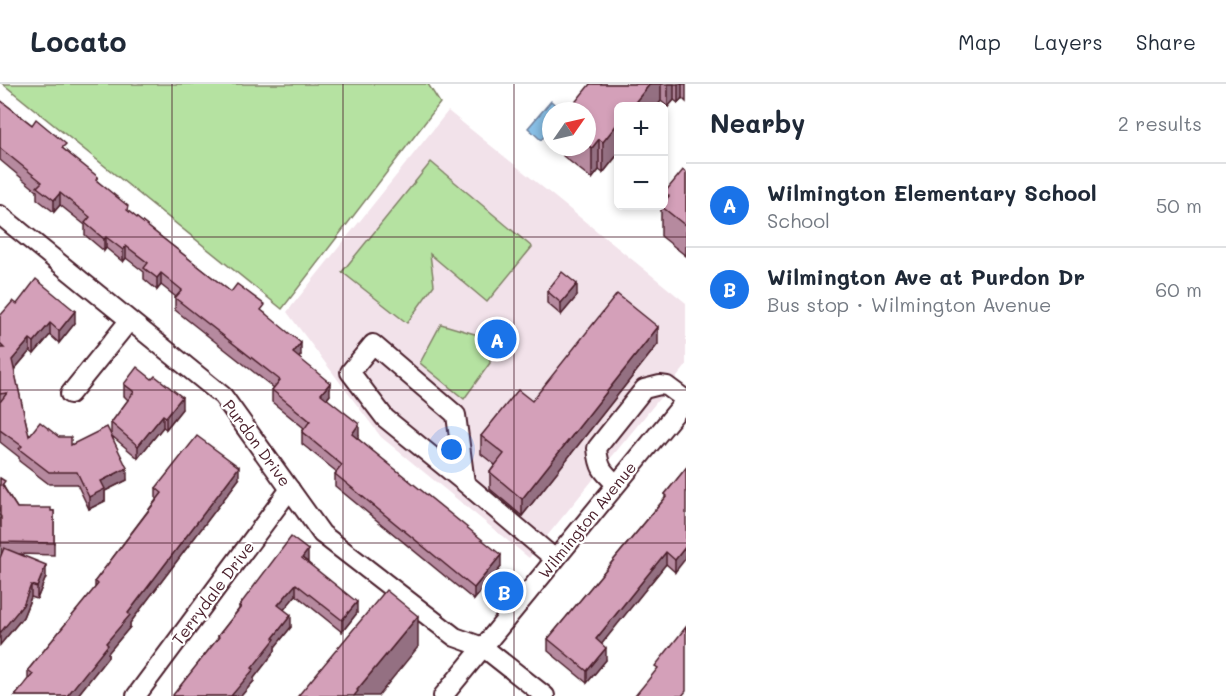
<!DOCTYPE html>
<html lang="en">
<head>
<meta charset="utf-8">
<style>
  :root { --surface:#fff; --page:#f6f6f7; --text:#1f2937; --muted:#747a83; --line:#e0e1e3; --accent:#1a73e8 }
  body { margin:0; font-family:Mali,sans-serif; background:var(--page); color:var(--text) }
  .controls { position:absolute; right:18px; top:18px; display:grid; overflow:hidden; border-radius:9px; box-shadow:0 3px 9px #0003 }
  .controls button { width:54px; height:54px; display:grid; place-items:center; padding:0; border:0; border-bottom:2px solid var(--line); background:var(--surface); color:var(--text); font:30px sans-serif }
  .compass { position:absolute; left:542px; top:18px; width:54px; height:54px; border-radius:50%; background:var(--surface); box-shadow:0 3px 9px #0003; rotate:56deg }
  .you { position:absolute; left:452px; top:366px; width:21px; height:21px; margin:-15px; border:4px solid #fff; border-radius:50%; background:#1a73e8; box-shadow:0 0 0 9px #1a73e833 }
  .badge { display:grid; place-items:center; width:39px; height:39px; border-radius:50%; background:var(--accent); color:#fff; font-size:20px; font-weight:700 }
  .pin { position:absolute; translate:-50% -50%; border:3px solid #fff; box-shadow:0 2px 6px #0006 }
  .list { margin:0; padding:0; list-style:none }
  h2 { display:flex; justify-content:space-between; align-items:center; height:78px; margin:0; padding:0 24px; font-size:26px }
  h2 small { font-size:20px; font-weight:400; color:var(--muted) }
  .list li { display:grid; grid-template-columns:39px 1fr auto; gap:18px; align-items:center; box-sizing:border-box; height:84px; padding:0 24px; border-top:2px solid var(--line) }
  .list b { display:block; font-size:22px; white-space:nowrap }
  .list p { margin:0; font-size:20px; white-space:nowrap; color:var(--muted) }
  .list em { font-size:20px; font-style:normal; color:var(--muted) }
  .map { position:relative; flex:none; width:686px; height:612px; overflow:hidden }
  header { display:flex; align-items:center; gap:36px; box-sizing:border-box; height:84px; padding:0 30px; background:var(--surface); border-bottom:2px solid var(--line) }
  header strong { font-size:28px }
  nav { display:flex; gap:33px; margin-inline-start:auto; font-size:21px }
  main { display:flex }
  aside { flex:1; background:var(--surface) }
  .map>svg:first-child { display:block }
  .built { fill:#f2e2ea }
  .green { fill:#b5e2a1; stroke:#808066; stroke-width:1.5 }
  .water { fill:#89c0e7; stroke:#70809c; stroke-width:1.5 }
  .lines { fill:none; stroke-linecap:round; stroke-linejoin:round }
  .minor-casing { stroke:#4a1f2b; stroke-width:22 }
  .minor { stroke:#fff; stroke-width:18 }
  .wall { fill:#b68a9f; stroke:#4a1f2b; stroke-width:1.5 }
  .shaded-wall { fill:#947082; stroke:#4a1f2b; stroke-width:1.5 }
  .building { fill:#d4a0b9; stroke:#4a1f2b; stroke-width:1.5 }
  .grid { fill:none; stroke:#4a1f2b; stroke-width:1.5; stroke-opacity:0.55 }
  .labels { text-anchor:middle; stroke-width:4.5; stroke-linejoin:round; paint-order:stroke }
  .street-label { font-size:16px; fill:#4a1f2b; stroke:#fff }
</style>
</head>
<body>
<header>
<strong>Locato</strong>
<nav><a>Map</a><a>Layers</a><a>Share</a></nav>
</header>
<main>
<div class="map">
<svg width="686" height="612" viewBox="0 0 686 612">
  <rect width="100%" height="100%" fill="#fff"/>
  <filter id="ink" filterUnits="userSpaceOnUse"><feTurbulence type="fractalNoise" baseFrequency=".0167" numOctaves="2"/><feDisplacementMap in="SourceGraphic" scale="12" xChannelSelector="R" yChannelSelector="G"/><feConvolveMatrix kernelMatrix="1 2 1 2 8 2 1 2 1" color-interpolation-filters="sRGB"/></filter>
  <g filter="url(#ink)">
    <polygon class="built" points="448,27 686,219 686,282 529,474 381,353 287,228"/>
    <g class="green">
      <polygon points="3,0 428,0 440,19 282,225"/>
      <polygon points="431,78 532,163 487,218 430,170 434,201 407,239 342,188"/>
      <polygon points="441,240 478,251 488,258 490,279 464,315 420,279"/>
    </g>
    <polygon class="water" points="551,17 562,27 551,27 551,45 541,56 528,44"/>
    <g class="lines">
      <defs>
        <g id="minor">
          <polyline points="0,131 223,312 322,450 455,553 483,563 545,612"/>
          <polyline points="70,310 129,237"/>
          <polyline points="465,399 456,331 373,260 350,288 385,334 465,399 555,475"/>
          <path d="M616,400C602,387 599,384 597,364L644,305L660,301L667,302L686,316"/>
          <polyline points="136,612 290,405"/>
          <polyline points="443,612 686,316"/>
        </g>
      </defs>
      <use href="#minor" class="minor-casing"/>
      <use href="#minor" class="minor"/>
    </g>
    <g class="wall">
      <polygon points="590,0 686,0 686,18 682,14 678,19 674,16 668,23 661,17 603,89 599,86 592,95 563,72 563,63 587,63 587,27"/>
      <polygon points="0,16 66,67 128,127 231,208 265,229 301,271 299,274 330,311 327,315 359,352 357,354 501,483 474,516 335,402 335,390 337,388 302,360 302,348 304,344 272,318 272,306 274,304 175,226 175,214 176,213 161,201 157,206 144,195 144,188 126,174 123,178 106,164 104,167 85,151 85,141 60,121 54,128 37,115 37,107 0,76"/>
      <polygon points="686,89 686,172 661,152 661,122 665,117 665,108"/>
      <polygon points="547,207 577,212 561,231 547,219"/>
      <polygon points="17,220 75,239 59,259 50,251 34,270 30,267 14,286 29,352 59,353 71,361 111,350 111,339 128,316 124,312 124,300 182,325 166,345 163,343 138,374 112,352 127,396 105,407 105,417 89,425 77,400 49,400 19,377 19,373 0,358 0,232"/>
      <polygon points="658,260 522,432 490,405 490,388 495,381 481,370 481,352 532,317"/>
      <polygon points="686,384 675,488 666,480 601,560 606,576 587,599 548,567 548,555 665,414 665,410"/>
      <polygon points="0,394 5,405 17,424 54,427 54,471 20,470 46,493 37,515 31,513 23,533 0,561 0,474 1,470 1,445 0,443"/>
      <polygon points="239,395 130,539 130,543 108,569 108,573 77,612 15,612 28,595 28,586 95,504 95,497 156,416 156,404"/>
      <polygon points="307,478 357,529 342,548 296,511 284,525 291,543 275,563 275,567 254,594 254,597 241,612 173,612 218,554 218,552 239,525 239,522"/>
    </g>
    <g class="shaded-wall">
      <polygon points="650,0 661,0 661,17 657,22 632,22"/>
      <polygon points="668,0 674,0 674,16 668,23"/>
      <polygon points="678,0 682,0 682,14 678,19"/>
      <polygon points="618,39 618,70 603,89 603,58"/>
      <polygon points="599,55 599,86 592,95 592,64"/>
      <polygon points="60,109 60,121 54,128 54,116"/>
      <polygon points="106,153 106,164 104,167 104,155"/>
      <polygon points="126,162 126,174 123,178 123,166"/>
      <polygon points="161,189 161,201 157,206 157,194"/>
      <polygon points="577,200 577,212 561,231 561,219"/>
      <polygon points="75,227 75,239 59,259 59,247"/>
      <polygon points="50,239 50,251 34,270 34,258"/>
      <polygon points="658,243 658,260 522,432 522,415"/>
      <polygon points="30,255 30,267 12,288 12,276"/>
      <polygon points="301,259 301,271 293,281 293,269"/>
      <polygon points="330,299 330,311 321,322 321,310"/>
      <polygon points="182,313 182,325 166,345 166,333"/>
      <polygon points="163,331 163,343 138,374 138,362"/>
      <polygon points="359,340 359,352 352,361 352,350"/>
      <polygon points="239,383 239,395 130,539 130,543 108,569 108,573 77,612 67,612 128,529"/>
      <polygon points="127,384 127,396 105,407 105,417 89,425 89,413 101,397"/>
      <polygon points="686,462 686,474 675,488 675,476"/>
      <polygon points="308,466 308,478 302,474"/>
      <polygon points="666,468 666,480 596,567 596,555"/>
      <polygon points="501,471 501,483 474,516 474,504"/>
      <polygon points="46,481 46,493 37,515 37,503"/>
      <polygon points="296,500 296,511 278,533 278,521"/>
      <polygon points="31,501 31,513 23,533 0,561 0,549"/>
      <polygon points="357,518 357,529 342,548 342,536"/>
      <polygon points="291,531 291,543 275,563 275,567 254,594 254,597 241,612 231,612 273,554"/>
      <polygon points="418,532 418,563 378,612 354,612 357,606"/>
      <polygon points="606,564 606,576 587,599 587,587"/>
    </g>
    <g class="building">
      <polygon points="590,0 650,0 632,22 618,22 618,39 603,58 599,55 592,64 587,61 587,27 568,27"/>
      <polygon points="0,16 32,41 36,35 66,60 62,64 98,93 96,96 128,122 127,126 231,208 237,200 265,221 261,226 301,259 293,269 330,299 321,310 359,340 352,350 501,471 474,504 335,390 342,381 302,348 310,337 272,306 280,296 175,214 182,206 161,189 157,194 144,184 148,179 126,162 123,166 106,153 104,155 85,139 90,133 60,109 54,116 37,103 42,98 0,64"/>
      <polygon points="683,86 686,89 686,142 661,122 663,122 663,119 669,112 665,108"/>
      <polygon points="562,188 577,200 561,219 547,207"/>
      <polygon points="36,195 75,227 59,247 50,239 34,258 30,255 12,276 29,352 40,338 59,353 71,353 71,361 107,343 127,384 101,397 105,405 89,413 77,388 49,388 19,365 22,362 0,346 0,318 7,309 0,310 0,264 4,264 0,260 0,232 13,217 17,220"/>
      <polygon points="617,210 658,243 522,415 490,388 504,370 481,352 518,306 532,317"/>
      <polygon points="137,283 152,295 155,292 182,313 166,333 163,331 138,362 111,339 134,308 124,300"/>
      <polygon points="197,352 239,383 128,529 130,531 106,559 108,561 67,612 15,612 33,590 28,586 98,500 95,497 162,409 156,404"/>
      <polygon points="686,384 686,462 675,476 666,468 596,555 606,564 587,587 548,555 667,412 665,410"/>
      <polygon points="0,394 5,397 2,401 17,424 51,424 51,427 54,427 54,459 1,458 1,433 0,431"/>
      <polygon points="291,453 308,466 302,474 357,518 342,536 296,500 278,521 291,531 273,554 275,555 252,584 254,585 231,612 174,612 173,611 219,553 218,552 241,523 239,522"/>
      <polygon points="4,464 46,481 37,503 31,501 23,521 0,549 0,474"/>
      <polygon points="386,506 418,532 357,606 358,607 354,612 298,612"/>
      <polygon points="686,543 686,607 682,612 635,612 658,584 655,582"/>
    </g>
  </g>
  <path class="grid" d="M172,0V612M343,0V612M514,0V612M0,153H686M0,306H686M0,459H686"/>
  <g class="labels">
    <g class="street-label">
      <text transform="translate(257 359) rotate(54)" y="6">Purdon Drive</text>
      <text transform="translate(587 436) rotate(-51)" y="6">Wilmington Avenue</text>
      <text transform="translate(213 509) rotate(-53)" y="6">Terrydale Drive</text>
    </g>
  </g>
</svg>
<div class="controls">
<button>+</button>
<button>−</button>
</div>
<svg class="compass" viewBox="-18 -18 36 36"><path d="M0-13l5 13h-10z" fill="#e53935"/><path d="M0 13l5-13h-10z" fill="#747a83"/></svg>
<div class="you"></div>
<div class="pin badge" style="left:497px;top:255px">A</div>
<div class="pin badge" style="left:504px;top:507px">B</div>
</div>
<aside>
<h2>Nearby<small>2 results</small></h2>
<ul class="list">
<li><span class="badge">A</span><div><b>Wilmington Elementary School</b><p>School</p></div><em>50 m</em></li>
<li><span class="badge">B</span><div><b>Wilmington Ave at Purdon Dr</b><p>Bus stop · Wilmington Avenue</p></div><em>60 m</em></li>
</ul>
</aside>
</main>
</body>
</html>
